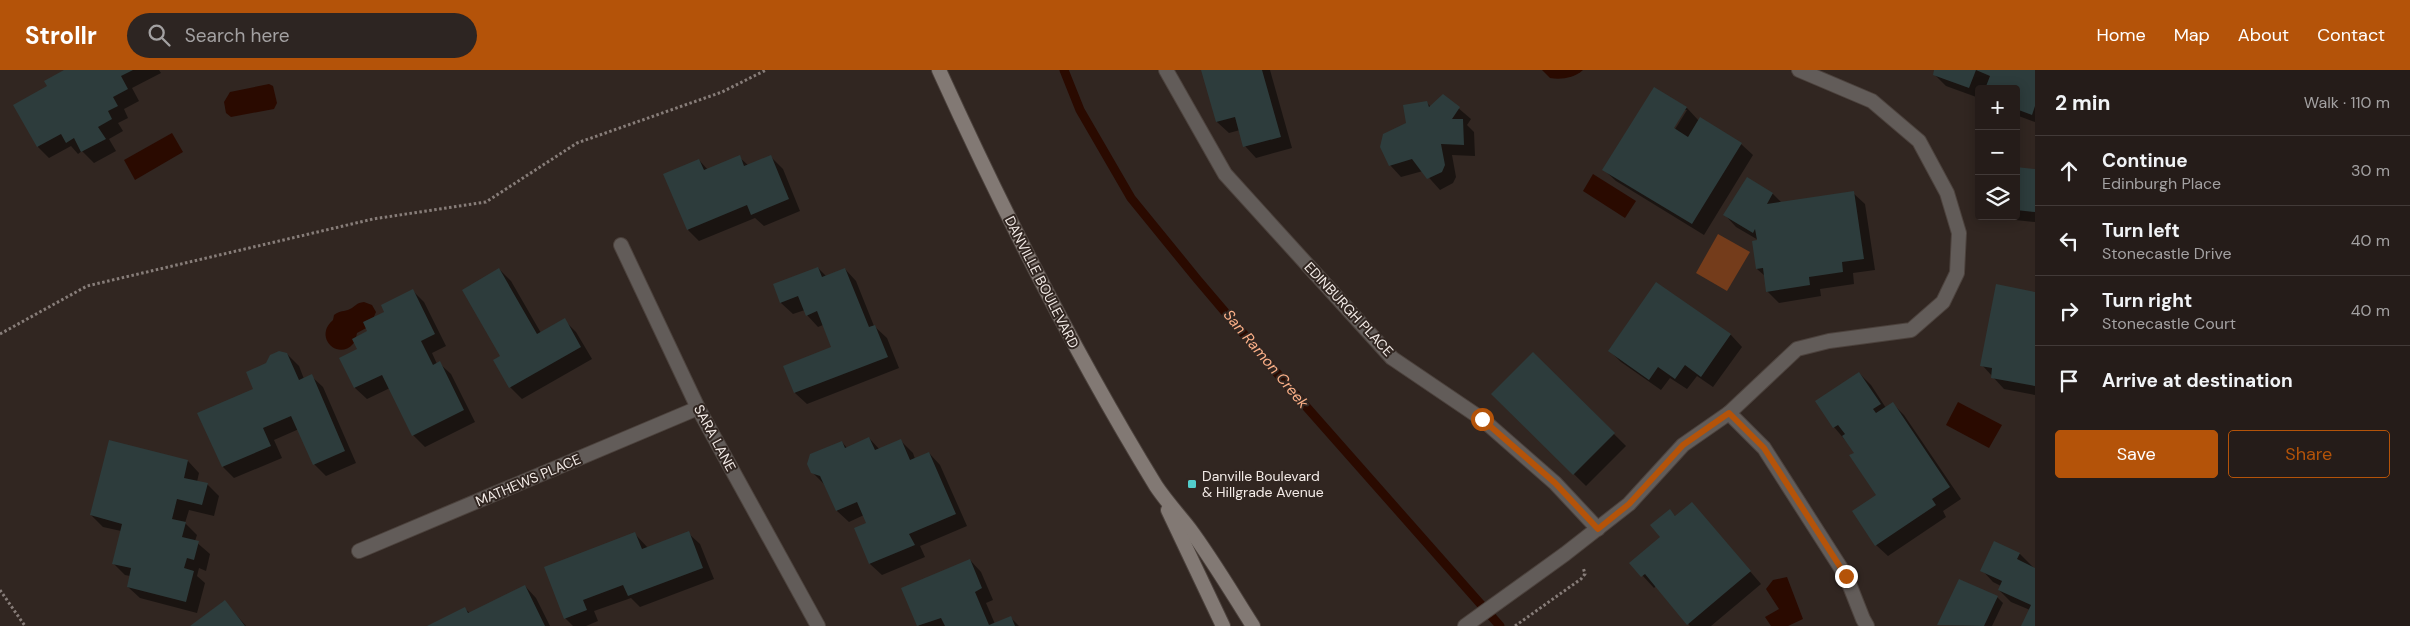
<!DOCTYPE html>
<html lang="en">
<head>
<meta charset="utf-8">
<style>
  :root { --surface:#251c19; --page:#2d2522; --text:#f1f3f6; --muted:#a3a1a2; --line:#423a38; --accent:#b45309 }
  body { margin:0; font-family:"DM Sans",sans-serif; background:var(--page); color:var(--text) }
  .controls { position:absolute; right:15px; top:15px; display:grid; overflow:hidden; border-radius:5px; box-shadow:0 2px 12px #0003 }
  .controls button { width:45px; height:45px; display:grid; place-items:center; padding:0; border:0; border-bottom:1px solid var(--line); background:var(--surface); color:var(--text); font:25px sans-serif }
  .stop { position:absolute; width:15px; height:15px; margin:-11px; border:4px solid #b45309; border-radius:50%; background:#fff }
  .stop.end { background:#b45309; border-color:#fff; box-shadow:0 1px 5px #0008 }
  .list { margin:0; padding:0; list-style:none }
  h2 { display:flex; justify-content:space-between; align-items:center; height:65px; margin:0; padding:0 20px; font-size:21px }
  h2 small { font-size:16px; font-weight:400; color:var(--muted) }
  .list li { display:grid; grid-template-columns:32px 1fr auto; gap:15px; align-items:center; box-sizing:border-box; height:70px; padding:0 20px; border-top:1px solid var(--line) }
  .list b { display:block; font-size:19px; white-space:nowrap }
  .list p { margin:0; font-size:16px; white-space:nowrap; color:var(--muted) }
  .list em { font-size:16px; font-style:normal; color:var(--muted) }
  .actions { display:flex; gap:10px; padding:15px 20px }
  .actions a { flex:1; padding:11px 0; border:1px solid var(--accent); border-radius:5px; text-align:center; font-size:18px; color:var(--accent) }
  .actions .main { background:var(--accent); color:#fff }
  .icon { flex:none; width:28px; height:28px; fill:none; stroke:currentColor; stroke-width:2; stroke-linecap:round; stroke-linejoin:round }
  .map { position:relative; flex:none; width:2035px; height:556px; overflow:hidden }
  header { display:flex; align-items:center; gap:30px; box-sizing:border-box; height:70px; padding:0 25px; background:var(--accent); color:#fff }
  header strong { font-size:24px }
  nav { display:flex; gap:28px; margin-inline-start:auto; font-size:18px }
  .search { width:350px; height:45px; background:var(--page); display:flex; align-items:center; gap:12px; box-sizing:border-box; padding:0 18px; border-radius:28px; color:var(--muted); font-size:19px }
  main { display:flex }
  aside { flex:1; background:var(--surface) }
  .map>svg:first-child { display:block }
  .green { fill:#743c1b }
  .water { fill:#2a0a00 }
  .shadow { fill:#0007; fill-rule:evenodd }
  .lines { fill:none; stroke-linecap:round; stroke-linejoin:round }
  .stream { stroke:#2a0a00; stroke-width:9 }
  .building { fill:#2d3c3c }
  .minor-casing { stroke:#4c423d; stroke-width:16 }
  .secondary-casing { stroke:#4c423d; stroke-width:16 }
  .path { stroke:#877d79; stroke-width:3; stroke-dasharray:2.5 2.5; stroke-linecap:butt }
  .minor { stroke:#625c59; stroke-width:14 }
  .secondary { stroke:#827974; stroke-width:14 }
  .route { stroke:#b45309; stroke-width:6 }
  .poi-dot { fill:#52cdcc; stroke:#312621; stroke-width:2 }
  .labels { text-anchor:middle; stroke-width:4; stroke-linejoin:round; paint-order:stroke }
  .street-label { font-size:14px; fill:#f4ece8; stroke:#312621 }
  .poi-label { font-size:14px; fill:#f4ece8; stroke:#312621; text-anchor:start }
  .water-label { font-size:15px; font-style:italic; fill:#fcb088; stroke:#312621 }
</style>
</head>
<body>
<header>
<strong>Strollr</strong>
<div class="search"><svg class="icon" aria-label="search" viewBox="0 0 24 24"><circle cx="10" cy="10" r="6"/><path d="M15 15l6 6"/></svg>Search here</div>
<nav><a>Home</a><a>Map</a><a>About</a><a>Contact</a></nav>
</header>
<main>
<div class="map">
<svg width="2035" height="556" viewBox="0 0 2035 556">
  <rect width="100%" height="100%" fill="#312621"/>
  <polygon class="green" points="1718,164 1750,182 1727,221 1696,203"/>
  <g class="water">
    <path d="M1542,0H1583C1574,8 1561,10 1550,8Z"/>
    <polygon points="269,14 273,16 277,33 274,39 231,47 226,43 224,32 230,22"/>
    <polygon points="172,63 183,82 135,110 124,90"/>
    <polygon points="1593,104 1636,131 1625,148 1583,121"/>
    <path d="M364,232L372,235L376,242L370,256L357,263C356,267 356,271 353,274C338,291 313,267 333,250L334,245C340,240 344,242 350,239C356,236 356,233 364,232Z"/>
    <polygon points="1958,332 2002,355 1989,378 1946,355"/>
    <polygon points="1787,507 1803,549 1788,556 1771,556 1765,547 1779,539 1766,519 1773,510"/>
  </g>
  <g class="shadow">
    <polygon points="67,0 159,0 161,3 132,18 139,31 124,39 128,48 118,53 123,61 109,69 116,81 94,93 82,81 78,84 71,76 49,88 38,77 49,16"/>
    <polygon points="1203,0 1270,0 1292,78 1256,88 1245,76 1240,60 1229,63 1217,52"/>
    <polygon points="1936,0 2035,0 2035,52 2016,45 2016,19 1979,19 1979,28 1946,16 1934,4"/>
    <path d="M1654,19L1687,38L1699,51L1741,74L1753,85L1704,165L1616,111L1604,100ZM1684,40H1687L1672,64L1670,63Z"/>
    <polygon points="1443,25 1471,49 1467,55 1474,62 1475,86 1452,85 1456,107 1453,113 1440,120 1423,101 1401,107 1390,95 1407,54 1426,32 1431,37"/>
    <polygon points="739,87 749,96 771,87 783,99 800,141 764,156 755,148 699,171 688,160 699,90 708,100"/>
    <polygon points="2016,98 2035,100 2035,152 2015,150 2012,146 2016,146"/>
    <polygon points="1747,108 1773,124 1782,133 1853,123 1865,134 1875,200 1853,203 1854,214 1820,219 1821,226 1779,233 1767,221 1765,206 1757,199 1760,171 1736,157 1725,145"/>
    <polygon points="818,198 826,206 845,199 856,211 874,256 887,268 899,298 807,334 795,323 784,297 832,278 823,255 818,257 807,245 805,240 793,244 781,233 774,215"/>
    <polygon points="499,199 511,211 541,263 564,250 576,262 592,289 522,329 510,317 502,286"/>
    <polygon points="1657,214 1731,265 1742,277 1713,317 1697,306 1687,319 1670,308 1661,320 1621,292 1609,280"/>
    <polygon points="412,220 424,232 446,276 432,283 437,294 439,293 451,304 475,352 425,377 413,365 390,318 367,329 355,318 341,289 358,280 369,262 386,243"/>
    <polygon points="2035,223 2035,325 2004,319 1982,295"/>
    <polygon points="287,284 299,296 304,309 311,306 323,317 356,393 326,406 314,394 299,359 274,370 282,388 234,408 223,397 255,319"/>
    <polygon points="1533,284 1626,376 1586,416 1493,324"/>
    <polygon points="1859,303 1871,315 1886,338 1893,334 1904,345 1961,429 1943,441 1946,447 1888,486 1876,475 1878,425 1856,383 1834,357"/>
    <polygon points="869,368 880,380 901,371 913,383 915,389 929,383 940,395 967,456 920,476 925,487 882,505 870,494 856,459 868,453 864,445 849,452 837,441 824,414 812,402 842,372 847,378"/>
    <polygon points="188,391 199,403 197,412 207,414 219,426 214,446 189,440 185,453 197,465 195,471 210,484 206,501 199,498 197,506 205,513 197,543 140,528 128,517 130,506 125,505 113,493 121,461 103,457 91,445"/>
    <polygon points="1692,434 1761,514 1711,556 1690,556 1656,516 1654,518 1631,493 1662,467 1670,440 1676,447"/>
    <polygon points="688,463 700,474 714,509 640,537 631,528 594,541 598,551 586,556 573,556 565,548 635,464 648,478"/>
    <polygon points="1994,473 2020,484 2035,499 2035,556 2022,556 2030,540 2011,532 1999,520 2001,516 1993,512 1982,500"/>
    <polygon points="970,490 981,502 993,530 986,533 995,554 1010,547 1019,556 919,556 903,519"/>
    <polygon points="1960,510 1997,527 2003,533 1992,556 1939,555"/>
    <polygon points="525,516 536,528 550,556 430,556 465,539 470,543"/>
    <polygon points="224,531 246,556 192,556"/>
  </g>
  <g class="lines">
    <polyline class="stream" points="1064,0 1080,40 1131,128 1197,209 1288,316 1500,556"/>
  </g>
  <g class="building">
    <polygon points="64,0 133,0 121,6 128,19 113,27 118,36 108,41 112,49 98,57 106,69 81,82 74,68 66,73 61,64 37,77 13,35 47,16 44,11"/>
    <polygon points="1201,0 1262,0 1281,67 1243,77 1235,47 1216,52"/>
    <polygon points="1934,0 2035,0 2035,36 2032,45 2016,39 2016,19 1985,19 1990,6 1976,0 1969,18 1933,5"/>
    <polygon points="1654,17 1687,37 1674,58 1688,67 1700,47 1742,73 1692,154 1602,100"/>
    <polygon points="1443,24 1460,37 1452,49 1463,49 1464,75 1441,74 1445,95 1442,102 1427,109 1412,89 1389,96 1380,77 1383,64 1406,53 1403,35 1427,31 1429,37"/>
    <polygon points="740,85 744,96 771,85 789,129 751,145 747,135 687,160 663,104 699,89 704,100"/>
    <polygon points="2016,97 2035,99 2035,142 2016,140"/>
    <polygon points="1747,107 1773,123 1767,134 1854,121 1864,189 1842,192 1843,202 1809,207 1810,215 1766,222 1763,198 1756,199 1752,171 1757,170 1755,159 1753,163 1723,145"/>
    <polygon points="818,197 822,207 845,198 869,257 875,255 888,287 794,323 783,296 831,277 817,241 806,246 798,226 780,233 773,214"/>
    <polygon points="499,198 537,264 565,248 581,277 509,318 493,290 500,286 462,220"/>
    <polygon points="1656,212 1731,264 1701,307 1685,295 1675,309 1658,297 1649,310 1608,281"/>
    <polygon points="1996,214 2035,222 2035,316 1991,308 1992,298 1980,296"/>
    <polygon points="413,219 435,264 421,271 433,295 440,291 464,340 412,366 382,305 354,318 339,288 357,279 352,269 367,261 363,252 384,242 381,235"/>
    <polygon points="279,281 287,283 299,310 312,304 345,381 313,395 291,346 263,358 271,376 222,397 197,343 253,319 246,302 266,293 270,285"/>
    <polygon points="1533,282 1615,363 1573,405 1491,324"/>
    <polygon points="1859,302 1881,334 1873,339 1876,343 1893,332 1950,417 1932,429 1936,435 1875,476 1852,441 1876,425 1849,385 1854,383 1842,366 1845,364 1838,355 1833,358 1815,331"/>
    <polygon points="869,367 875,380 901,369 910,390 929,382 956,444 909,464 915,475 869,494 854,458 866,453 857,432 836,441 820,406 811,403 807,394 810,384 842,371 845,378"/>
    <polygon points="109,370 188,390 184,408 208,413 202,435 177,429 172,449 186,452 182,467 199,471 194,490 187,488 184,498 194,501 186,532 127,517 131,498 112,494 122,454 90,445"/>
    <polygon points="1692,432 1751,501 1687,555 1645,504 1641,507 1629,493 1660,467 1650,455 1670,439 1675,446"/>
    <polygon points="689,461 703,498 628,526 623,515 583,530 587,540 564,549 544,497 635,462 642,479"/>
    <polygon points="1994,471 2020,483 2017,489 2035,498 2035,556 2021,556 2031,535 1998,520 2002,511 1980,501"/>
    <polygon points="970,489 982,518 975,522 989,555 1011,546 1015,556 945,556 941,548 917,556 901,518"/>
    <polygon points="1959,509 1998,526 1984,556 1937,555"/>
    <polygon points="525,515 545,556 427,556 465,537 468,543"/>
    <polygon points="225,530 245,556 190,556"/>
  </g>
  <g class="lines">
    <defs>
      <g id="minor">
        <polyline points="1166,0 1225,104 1392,288 1482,349 1555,413 1598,459"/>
        <polyline points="621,175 698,338 818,556"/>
        <polyline points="1729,343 1764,378 1846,506 1863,549 1867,556"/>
        <polyline points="359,481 698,338"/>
        <polyline points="1465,556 1565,484 1629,434 1683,375 1729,343 1797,279 1829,271 1911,260 1943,232 1957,203 1959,163 1947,123 1919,71 1872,31 1799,0"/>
      </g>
      <g id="secondary">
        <path d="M939,0C1004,143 1074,282 1156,416C1166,431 1178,444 1189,458C1212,489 1232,523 1253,556"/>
        <polyline points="1168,440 1223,556"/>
      </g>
    </defs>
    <use href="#minor" class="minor-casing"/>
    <use href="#secondary" class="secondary-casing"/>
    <g class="path">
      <polyline points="0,264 87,216 373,149 486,132 577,73 722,22 766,0"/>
      <polyline points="0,520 25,556"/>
      <polyline points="1515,556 1581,509 1585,504 1583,497"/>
    </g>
    <use href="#minor" class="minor"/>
    <use href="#secondary" class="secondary"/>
  </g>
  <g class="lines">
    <polyline class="route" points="1482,349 1555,413 1598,459 1629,434 1683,375 1729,343 1764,378 1846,506"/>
  </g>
  <rect class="poi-dot" x="1187" y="409" width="10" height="10" rx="2.5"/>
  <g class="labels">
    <g class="street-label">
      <text transform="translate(1042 212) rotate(63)" y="5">DANVILLE BOULEVARD</text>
      <text transform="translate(1349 239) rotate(47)" y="5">EDINBURGH PLACE</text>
      <text transform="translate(715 368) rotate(62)" y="5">SARA LANE</text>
      <text transform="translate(528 410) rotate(-23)" y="5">MATHEWS PLACE</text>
    </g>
    <g class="poi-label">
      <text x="1202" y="411">Danville Boulevard<tspan x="1202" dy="16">&amp; Hillgrade Avenue</tspan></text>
    </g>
    <g class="water-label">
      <text transform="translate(1266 289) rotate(50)" y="5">San Ramon Creek</text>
    </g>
  </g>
</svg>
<div class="controls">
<button>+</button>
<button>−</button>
<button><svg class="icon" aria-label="layers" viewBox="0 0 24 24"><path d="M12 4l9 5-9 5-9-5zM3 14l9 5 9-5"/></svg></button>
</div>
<div class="stop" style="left:1482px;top:349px"></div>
<div class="stop end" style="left:1846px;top:506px"></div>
</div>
<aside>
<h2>2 min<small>Walk · 110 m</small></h2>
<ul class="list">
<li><svg class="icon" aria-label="ahead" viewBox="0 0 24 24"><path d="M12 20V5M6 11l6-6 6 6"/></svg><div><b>Continue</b><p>Edinburgh Place</p></div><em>30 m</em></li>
<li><svg class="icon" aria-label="left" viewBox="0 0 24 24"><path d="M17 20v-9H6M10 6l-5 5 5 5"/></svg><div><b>Turn left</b><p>Stonecastle Drive</p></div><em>40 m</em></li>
<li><svg class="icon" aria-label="right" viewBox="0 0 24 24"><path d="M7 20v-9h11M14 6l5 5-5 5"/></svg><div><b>Turn right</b><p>Stonecastle Court</p></div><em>40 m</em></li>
<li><svg class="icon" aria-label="arrive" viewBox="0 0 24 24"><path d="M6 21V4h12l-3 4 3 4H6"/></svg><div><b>Arrive at destination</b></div></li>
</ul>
<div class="actions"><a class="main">Save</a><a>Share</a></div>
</aside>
</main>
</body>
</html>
